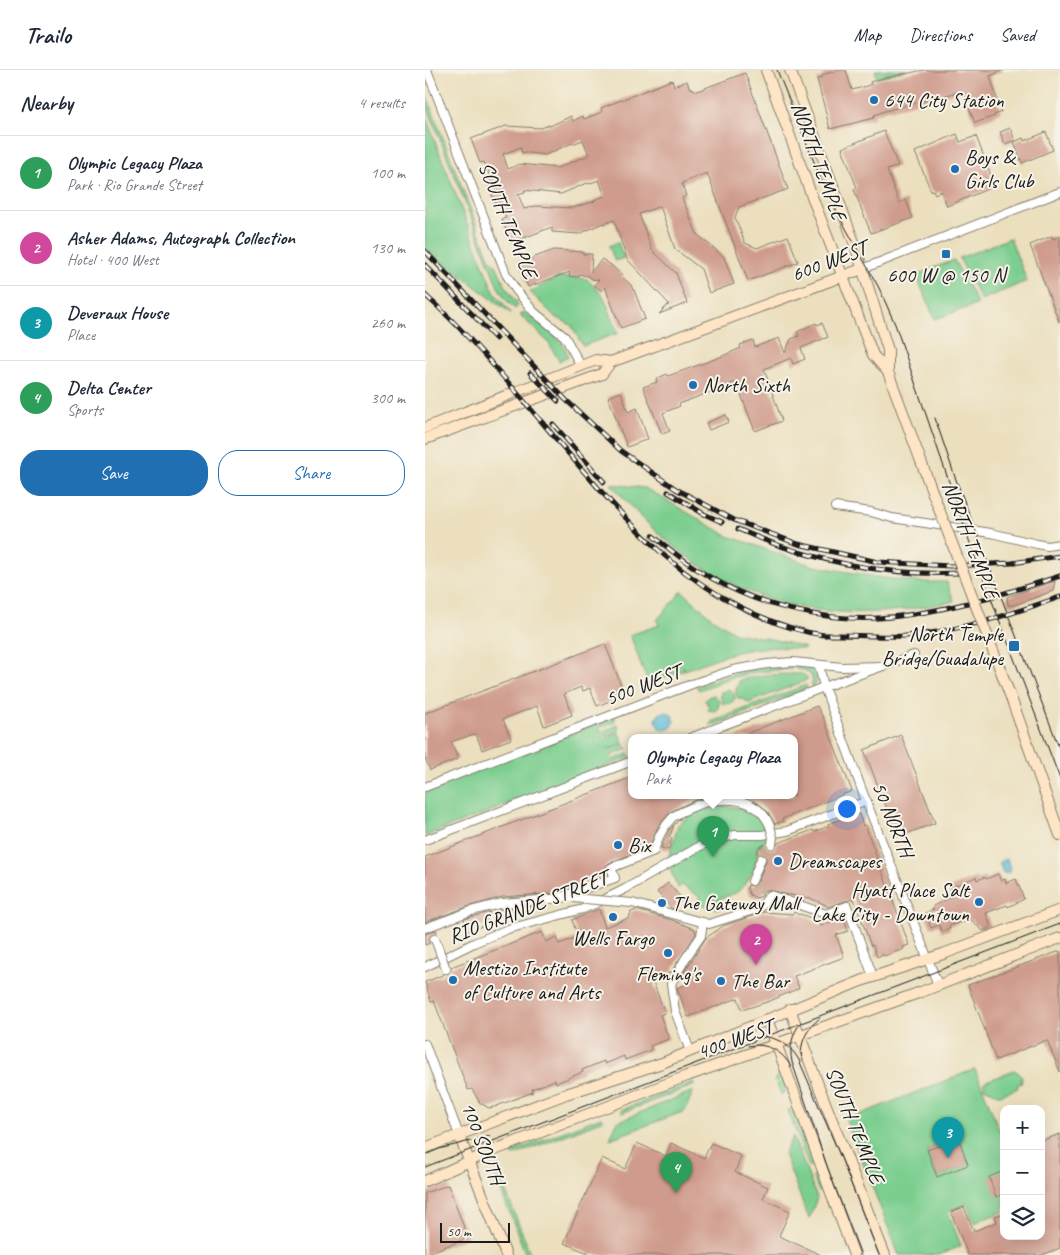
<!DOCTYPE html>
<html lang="en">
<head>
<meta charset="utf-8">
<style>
  :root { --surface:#fff; --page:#f6f6f7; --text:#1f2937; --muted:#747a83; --line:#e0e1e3; --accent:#1f6fb2 }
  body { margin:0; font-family:Caveat,sans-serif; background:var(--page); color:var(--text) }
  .controls { position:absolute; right:15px; bottom:15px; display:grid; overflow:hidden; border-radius:10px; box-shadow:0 5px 20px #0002 }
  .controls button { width:45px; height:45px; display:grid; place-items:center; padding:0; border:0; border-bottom:1px solid var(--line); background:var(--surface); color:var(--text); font:25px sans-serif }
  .scale { position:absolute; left:15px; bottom:12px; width:70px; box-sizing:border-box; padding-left:5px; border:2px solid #1c1c1c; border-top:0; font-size:14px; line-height:18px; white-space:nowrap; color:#1c1c1c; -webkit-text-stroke:4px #f7f3e8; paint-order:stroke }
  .you { position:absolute; left:421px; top:738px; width:18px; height:18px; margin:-12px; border:4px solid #fff; border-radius:50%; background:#1a73e8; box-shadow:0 0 0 8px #1a73e833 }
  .badge { display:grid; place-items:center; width:32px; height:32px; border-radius:50%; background:var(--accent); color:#fff; font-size:16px; font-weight:700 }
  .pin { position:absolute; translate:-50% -41px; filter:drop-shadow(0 1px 2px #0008) }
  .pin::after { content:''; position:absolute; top:26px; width:18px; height:15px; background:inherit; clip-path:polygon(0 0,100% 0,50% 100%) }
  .popup { position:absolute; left:203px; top:664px; width:170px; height:65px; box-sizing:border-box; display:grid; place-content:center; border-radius:10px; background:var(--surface); filter:drop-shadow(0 1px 4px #0005); font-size:16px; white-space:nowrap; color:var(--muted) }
  .popup b { font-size:19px; color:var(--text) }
  .popup::after { content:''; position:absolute; left:50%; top:100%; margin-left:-10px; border:10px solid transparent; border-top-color:var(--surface) }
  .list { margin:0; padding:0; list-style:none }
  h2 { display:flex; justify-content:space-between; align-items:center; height:65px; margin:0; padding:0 20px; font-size:21px }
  h2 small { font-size:16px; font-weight:400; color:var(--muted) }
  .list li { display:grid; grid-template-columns:32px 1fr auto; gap:15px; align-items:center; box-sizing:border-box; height:75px; padding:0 20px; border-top:1px solid var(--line) }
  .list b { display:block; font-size:19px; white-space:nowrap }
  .list p { margin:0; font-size:16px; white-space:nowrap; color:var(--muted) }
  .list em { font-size:16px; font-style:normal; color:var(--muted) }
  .actions { display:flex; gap:10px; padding:15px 20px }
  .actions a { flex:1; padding:11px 0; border:1px solid var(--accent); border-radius:20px; text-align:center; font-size:18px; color:var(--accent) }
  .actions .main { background:var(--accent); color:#fff }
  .icon { flex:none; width:28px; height:28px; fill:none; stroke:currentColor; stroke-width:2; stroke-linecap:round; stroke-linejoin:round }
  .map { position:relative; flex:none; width:635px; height:1185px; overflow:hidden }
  header { display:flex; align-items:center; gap:30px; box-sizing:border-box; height:70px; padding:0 25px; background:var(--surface); border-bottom:1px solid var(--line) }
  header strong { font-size:24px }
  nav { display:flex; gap:28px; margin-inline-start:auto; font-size:18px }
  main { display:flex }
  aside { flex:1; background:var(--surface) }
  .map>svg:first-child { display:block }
  .green { fill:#7cce8f; stroke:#4c7556; fill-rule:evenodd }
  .water { fill:#55b9d4; stroke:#386a78 }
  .building { fill:#cf9b8c; fill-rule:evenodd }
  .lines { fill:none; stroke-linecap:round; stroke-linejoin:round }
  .street-tunnel { stroke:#c2b89e; stroke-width:8; stroke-dasharray:8 4; stroke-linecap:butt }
  .street-casing { stroke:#847e6d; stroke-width:10 }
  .secondary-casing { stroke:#847e6d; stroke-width:12 }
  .street { stroke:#fff; stroke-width:8 }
  .secondary { stroke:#fde5c5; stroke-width:10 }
  .tram { stroke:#1c1c1c; stroke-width:1 }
  .rail-casing { stroke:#1c1c1c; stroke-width:5 }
  .rail { stroke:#f7f3e8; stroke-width:3; stroke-dasharray:9; stroke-linecap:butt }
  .street-bridge-casing { stroke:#847e6d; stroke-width:10; stroke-linecap:butt }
  .secondary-bridge-casing { stroke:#847e6d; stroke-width:12; stroke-linecap:butt }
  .street-bridge { stroke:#fff; stroke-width:8 }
  .secondary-bridge { stroke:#fde5c5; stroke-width:10 }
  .poi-dot { fill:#1f6fb2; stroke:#f7f3e8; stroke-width:2 }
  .labels { text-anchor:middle; stroke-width:4; stroke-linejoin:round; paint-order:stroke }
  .poi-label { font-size:21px; fill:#1c1c1c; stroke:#f7f3e8; text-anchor:start }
  .street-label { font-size:21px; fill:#1c1c1c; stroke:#f7f3e8 }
</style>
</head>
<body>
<header>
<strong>Trailo</strong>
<nav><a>Map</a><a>Directions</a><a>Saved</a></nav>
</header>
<main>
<aside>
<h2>Nearby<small>4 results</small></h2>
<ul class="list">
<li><span class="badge" style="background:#2e9e5b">1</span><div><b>Olympic Legacy Plaza</b><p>Park · Rio Grande Street</p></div><em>100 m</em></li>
<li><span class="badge" style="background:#d1479c">2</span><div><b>Asher Adams, Autograph Collection</b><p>Hotel · 400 West</p></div><em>130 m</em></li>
<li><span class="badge" style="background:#0f9aa8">3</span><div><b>Deveraux House</b><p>Place</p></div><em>260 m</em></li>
<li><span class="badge" style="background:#2e9e5b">4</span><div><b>Delta Center</b><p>Sports</p></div><em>300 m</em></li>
</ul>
<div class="actions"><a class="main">Save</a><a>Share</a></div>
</aside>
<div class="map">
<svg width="635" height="1185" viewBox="0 0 635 1185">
  <rect width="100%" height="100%" fill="#f7f3e8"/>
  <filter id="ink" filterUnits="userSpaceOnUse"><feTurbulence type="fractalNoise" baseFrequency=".02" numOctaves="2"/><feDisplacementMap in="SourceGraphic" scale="10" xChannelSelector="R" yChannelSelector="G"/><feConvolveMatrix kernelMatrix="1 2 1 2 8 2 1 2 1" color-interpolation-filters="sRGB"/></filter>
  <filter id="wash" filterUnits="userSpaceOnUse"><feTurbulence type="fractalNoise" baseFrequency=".0096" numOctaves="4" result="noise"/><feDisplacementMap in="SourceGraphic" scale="20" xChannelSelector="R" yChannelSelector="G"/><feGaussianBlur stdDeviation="1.12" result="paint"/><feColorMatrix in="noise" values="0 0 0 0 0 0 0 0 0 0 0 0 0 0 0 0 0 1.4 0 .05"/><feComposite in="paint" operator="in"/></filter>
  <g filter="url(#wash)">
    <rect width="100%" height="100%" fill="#ebdfbe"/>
    <g class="green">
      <polygon points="450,0 481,0 452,8"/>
      <polygon points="0,21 64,188 71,195 79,213 93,235 90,239 82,231 73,217 0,31"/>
      <polygon points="0,45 66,215 72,226 87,244 0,179"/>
      <polygon points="585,168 602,211 556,230 534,188"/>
      <polygon points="193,172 199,188 190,191 184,176"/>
      <polygon points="529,190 553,234 510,249 491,205"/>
      <polygon points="134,207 162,209 179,227 193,263 158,276 146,255 129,246 105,222"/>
      <path d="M99,242C116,255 137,265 143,286L134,291L123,272L95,245Z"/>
      <path d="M186,414L220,418L303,466L389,496L458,508L493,512H522L529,531C383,564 282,527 186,414Z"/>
      <path d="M257,521L287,548L310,563L351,570L379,577L380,579C358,577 334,576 313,582C295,586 277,594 260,600L258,596L259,600L223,613L205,565L234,555L232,550Z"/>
      <polygon points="366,595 366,599 332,602 308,607 274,620 271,616 319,600"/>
      <path d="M371,595C384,596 389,599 393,611L387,618L386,615L388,612L386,605L379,600L371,599Z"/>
      <path d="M366,604H377L383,608L380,611L323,633L320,630L313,628C308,620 313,618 314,610L339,605Z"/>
      <polygon points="381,615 382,619 286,656 286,652"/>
      <path d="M303,619L308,622L310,628C308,633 302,635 297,633L298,631L295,626L297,621L298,622Z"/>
      <polygon points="289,625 295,631 293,638 290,641 283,640 284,637 280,630 283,627"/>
      <polygon points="190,647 190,652 174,658 176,662 193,655 194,661 178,667 179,669 194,663 198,673 182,680 199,674 203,679 185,686 187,690 203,684 206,687 128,717 127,714 123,716 124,719 0,766 0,720 108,679 109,681 114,679 113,677"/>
      <path d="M300,736C322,738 346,744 343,772C326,779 334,778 331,792C329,802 320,816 312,822C307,825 299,827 294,829V839L272,833L275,827L257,815L253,818L242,792L253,755L266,744L278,738Z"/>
      <path d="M550,999L579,1072V1141L549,1153L542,1134L523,1141L536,1176L514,1185H474L421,1050ZM533,1066L543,1095L512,1107L502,1080L516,1075L515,1072Z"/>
      <polygon points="589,1000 595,1004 598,1008 596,1009 597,1013 592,1015 593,1018 575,1025 559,1018 559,1012"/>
      <polygon points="354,1001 362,1022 356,1024 350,1009"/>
      <polygon points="268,1012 270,1015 197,1043 196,1040"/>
      <polygon points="268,1021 260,1041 185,1069 192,1052"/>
      <polygon points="368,1039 374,1054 369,1056 363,1040"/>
      <polygon points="176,1047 178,1050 90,1085 84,1083"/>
      <polygon points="375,1056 390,1095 384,1097 370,1059"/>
      <polygon points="368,1066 392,1128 384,1149 359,1084"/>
      <polygon points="393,1103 400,1120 398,1122 394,1122 388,1107"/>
      <polygon points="71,1108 77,1112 106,1185 101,1185"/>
    </g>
    <g class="water">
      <circle cx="240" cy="651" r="9"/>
      <polygon points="582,789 586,799 585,802 581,803 578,803 574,792"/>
    </g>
    <g id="blocks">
      <g class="building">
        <polygon points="410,0 421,0 427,20 442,16 446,14 445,12 455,9 499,0 579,0 565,6 576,42 569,45 570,46 550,53 537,21 460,41 449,45 449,48 405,59 392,9 398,7 397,5 410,1"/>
        <path d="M320,3L363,119L314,137L310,147L320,173L332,178L363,166L373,192L323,211L282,103L257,113L261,126L257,128L272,164L299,187L309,214L284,223L276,199L250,179L235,136L214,144L227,180L251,203L262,233L234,244L244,234L202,189L189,150L178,154V153L154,164L127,162V157L86,173L77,149L81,148L76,133L74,131L70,133L61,108L65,107L59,92L55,93L46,69L81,56L116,58L124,55L125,56L146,46L148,51L158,46L159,49L177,42L176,38L247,10L249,16L262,11L264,17L272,21ZM158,70L164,85L132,98L95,94L83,99L78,84L96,77V82L120,85L147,73V74ZM174,110L180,126L169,130L170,131L148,138L111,136L99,139L93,124L100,122L99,120L136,124L162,113L163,114Z"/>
        <polygon points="585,58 590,70 580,74 575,62"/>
        <polygon points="459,61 473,96 462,100 474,133 481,130 488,148 446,163 429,120 432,118 417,78"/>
        <polygon points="621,62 628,80 597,93 589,72 598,68 599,71"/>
        <polygon points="532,64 535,72 551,66 570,116 522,136 516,121 510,124 508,120 506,121 490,82"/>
        <polygon points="627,166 628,169 635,166 634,252 605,175"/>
        <polygon points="129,180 158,182 158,184 167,184 166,202 177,189 186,195 198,206 197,207 206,215 208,220 209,220 220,249 196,258 180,217 177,221 169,215 174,210 167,209 163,206 154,204 154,207 144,206 145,202 103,217 94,193"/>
        <polygon points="391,253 392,255 397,253 403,267 376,278 380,289 368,294 366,288 339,299 357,351 330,361 311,312 254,334 255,336 238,343 245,361 237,364 218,317 232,312 231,309 242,304 243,306 293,288 316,278 315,275 328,270 330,277 354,268 360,283 366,269 374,266 372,262"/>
        <polygon points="196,322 203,342 212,338 223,369 202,377 183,327"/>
        <polygon points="301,345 304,352 284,360 281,353"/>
        <polygon points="630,511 628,521 589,535 583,535 582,527"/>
        <polygon points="180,574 200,625 172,636 165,618 158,621 156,617 139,624 147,645 119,656 112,636 78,649 86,669 57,680 51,664 43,666 26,672 33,689 5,700 0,688 0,643"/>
        <polygon points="392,636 399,649 427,721 357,749 358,751 350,754 343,742 333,733 315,726 369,726 369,668 310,668"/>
        <polygon points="476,665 510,753 473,767 439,680"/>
        <polygon points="207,707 207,726 286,726 270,730 247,741 233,756 224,777 184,793 180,798 183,805 131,823 77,827 45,836 0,852 0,787"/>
        <polygon points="428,744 429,746 434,744 438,756 440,755 484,875 478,877 479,879 459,886 458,884 452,887 448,875 446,876 429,829 420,831 402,837 401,835 385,828 359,824 346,820 340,820 337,826 331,828 325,825 322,819 323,815 328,816 332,814 341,791 340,785 336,783 333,785 332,782 334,777 341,774 344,779 349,779 353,773 388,760 389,762 404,756 403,754"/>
        <polygon points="256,748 249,755 244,767 247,768 244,780 236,778 245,759"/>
        <polygon points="573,804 576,811 580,809 581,813 591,809 599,829 583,837 582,835 561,843 566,857 558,861 545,849 524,856 525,859 517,862 514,855 506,858 500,843 509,839 508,836 528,826 524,818 551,807 552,810 560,807 561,809"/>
        <polygon points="243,813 257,829 249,839 246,838 232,822"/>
        <polygon points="111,836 97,841 95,838 70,849 68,841 79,839"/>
        <polygon points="174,839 180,857 204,848 206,842 211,840 247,850 270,859 271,864 246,902 242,904 243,906 228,912 240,943 235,945 244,969 225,976 226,980 200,990 199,986 180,994 179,991 157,1000 158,1002 131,1013 130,1010 107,1019 108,1022 69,1037 64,1038 55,1033 47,1019 43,1020 9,931 6,932 0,912 18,905 17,903 23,904 26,900 26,897 117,862 121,872 132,867 134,874 153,867 147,850"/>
        <polygon points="65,842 59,855 44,862 39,849"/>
        <polygon points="339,842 368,844 369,842 374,845 375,844 386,848 396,856 418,847 423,861 411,865 419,887 369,906 374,918 345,931 317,940 313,928 263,947 252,918 264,913 261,903 259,902 281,868 298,856"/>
        <polygon points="11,860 12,864 6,865 4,869 5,873 0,875 0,864"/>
        <polygon points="635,881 635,1002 622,970 571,990 543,915"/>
        <polygon points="635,1064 635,1178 617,1185 543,1185 526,1142 539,1137 549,1161 572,1152 570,1146 579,1143 579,1166 616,1166 616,1071"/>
        <polygon points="533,1066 543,1095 512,1107 502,1080 516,1075 515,1072"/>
        <polygon points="212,1073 241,1086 246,1073 279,1088 286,1073 316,1086 310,1102 343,1117 338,1129 365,1141 354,1166 396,1185 163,1185 163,1183 139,1173 177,1088 200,1099"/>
        <polygon points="579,1101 579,1124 571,1127 564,1107"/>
        <polygon points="23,1115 43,1168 0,1184 0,1123"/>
      </g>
    </g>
  </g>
  <g filter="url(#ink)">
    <use href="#blocks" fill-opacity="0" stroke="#847e6d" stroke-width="1"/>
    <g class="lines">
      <g class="street-tunnel">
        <polyline points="336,789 337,783 347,774"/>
        <polyline points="327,811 333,818 339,822"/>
      </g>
      <defs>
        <g id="street">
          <polyline points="2,0 81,204 91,220 109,242 140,267 156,296"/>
          <polyline points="437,199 635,122"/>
          <polyline points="410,437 446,442 467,448 566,463 612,474 622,476 635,474"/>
          <polyline points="394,595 399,617 438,723 513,915"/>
          <polyline points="265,668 399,617 489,585"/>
          <polyline points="0,717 267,614 308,600 342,594 368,592 417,597 458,596"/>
          <polyline points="0,770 207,691"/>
          <polyline points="327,811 336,789"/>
          <path d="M133,828L190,808L186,798L229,781C233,768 237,758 247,748C251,744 256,742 261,740C288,726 331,722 345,756"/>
          <polyline points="207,833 284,854 335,838 345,825 401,844 422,836 446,901"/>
          <polyline points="0,858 46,841 78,833 138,828"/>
          <polyline points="0,897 49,873 83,859 158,839 174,832 200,819 275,776 288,770 310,765 337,765 362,761 442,731"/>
          <polyline points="0,974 34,1065"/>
          <polyline points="265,981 250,941 246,914 260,889 276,866 278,852"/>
        </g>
        <g id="secondary">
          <polyline points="341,0 386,124 448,285 463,302"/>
          <polyline points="365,0 429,172 463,280 463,302 504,413"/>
          <polyline points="0,358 171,290 186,292 437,199"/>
          <polyline points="0,369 177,304 186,292"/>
          <polyline points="585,625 635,765"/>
          <polyline points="365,939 394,1017 460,1185"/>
          <polyline points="342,949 429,1185"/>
          <polyline points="34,1065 81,1185"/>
          <polyline points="0,1078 141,1024 237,993 436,911 518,884 635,840"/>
          <polyline points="0,1111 67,1081 262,1006 496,922 635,868"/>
        </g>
      </defs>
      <use href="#street" class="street-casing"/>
      <use href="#secondary" class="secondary-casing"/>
      <use href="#street" class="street"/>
      <use href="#secondary" class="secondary"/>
      <g class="tram">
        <polyline points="352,0 396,109 414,146 454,218 470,254 546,476 635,709"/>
        <polyline points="510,348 530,407 635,680"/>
        <path d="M376,952C367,964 364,977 367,992L402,1096L436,1185"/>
        <path d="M339,966C355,969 366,976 374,990L417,1090L454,1185"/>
        <path d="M323,976C341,972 358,981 366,997"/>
        <path d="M377,991C374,974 381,959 395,948"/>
        <polyline points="0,1085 14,1079 65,1066"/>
        <polyline points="0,1097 635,854"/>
      </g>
      <defs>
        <g id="rail">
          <polyline points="0,181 140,329 196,381 251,419 309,450 373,474 453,492 525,496 587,493 635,486"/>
          <polyline points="0,195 71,269"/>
          <path d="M0,225C43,263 79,308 116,351C155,397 195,446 240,486C281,522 344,558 399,565C404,565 409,565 414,565C436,565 458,567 480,566C533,562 585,544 635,527"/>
          <polyline points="105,303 133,331"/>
          <polyline points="128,354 179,412"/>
          <polyline points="243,422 279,444 297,452"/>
          <path d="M313,459C382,490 458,506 534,503"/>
          <path d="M228,466C246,480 263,495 283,506C334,536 395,551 454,548C513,544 579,524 635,506"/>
        </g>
      </defs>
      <use href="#rail" class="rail-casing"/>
      <use href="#rail" class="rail"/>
      <defs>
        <g id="street-bridge">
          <polyline points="345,756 348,767 347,774"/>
          <polyline points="148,828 207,833"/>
          <polyline points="10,869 21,899"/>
        </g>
        <polyline id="secondary-bridge" points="504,413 585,625"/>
      </defs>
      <use href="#street-bridge" class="street-bridge-casing"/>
      <use href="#secondary-bridge" class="secondary-bridge-casing"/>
      <use href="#street-bridge" class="street-bridge"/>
      <use href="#secondary-bridge" class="secondary-bridge"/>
    </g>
  </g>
  <g class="poi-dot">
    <circle cx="449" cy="30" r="5"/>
    <circle cx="530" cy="99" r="5"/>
    <rect x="516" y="179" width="10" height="10" rx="2.5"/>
    <circle cx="268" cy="315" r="5"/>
    <rect x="583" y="570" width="12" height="12" rx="2.5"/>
    <circle cx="193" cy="775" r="5"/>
    <circle cx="353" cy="791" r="5"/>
    <circle cx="554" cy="832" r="5"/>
    <circle cx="237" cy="833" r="5"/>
    <circle cx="188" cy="847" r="5"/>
    <circle cx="243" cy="883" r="5"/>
    <circle cx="28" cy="910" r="5"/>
    <circle cx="296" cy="911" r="5"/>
  </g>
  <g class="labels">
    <g class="poi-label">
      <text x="459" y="37">644 City Station</text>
      <text x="540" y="94">Boys &amp;<tspan x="540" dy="24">Girls Club</tspan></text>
      <text x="521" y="212" text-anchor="middle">600 W @ 150 N</text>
      <text x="278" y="322">North Sixth</text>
      <text x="578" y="571" text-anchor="end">North Temple<tspan x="578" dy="24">Bridge/Guadalupe</tspan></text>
      <text x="203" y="782">Bix</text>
      <text x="363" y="798">Dreamscapes</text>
      <text x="544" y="827" text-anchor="end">Hyatt Place Salt<tspan x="544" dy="24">Lake City - Downtown</tspan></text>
      <text x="247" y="840">The Gateway Mall</text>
      <text x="188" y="875" text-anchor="middle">Wells Fargo</text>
      <text x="38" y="905">Mestizo Institute<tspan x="38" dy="24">of Culture and Arts</tspan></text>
      <text x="243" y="911" text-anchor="middle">Fleming's</text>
      <text x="306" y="918">The Bar</text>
    </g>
    <g class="street-label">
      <text transform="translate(394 91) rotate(70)" y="7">NORTH TEMPLE</text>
      <text transform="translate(83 150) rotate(68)" y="7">SOUTH TEMPLE</text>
      <text transform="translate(404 191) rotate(-21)" y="7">600 WEST</text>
      <text transform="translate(546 470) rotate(69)" y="7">NORTH TEMPLE</text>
      <text transform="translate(218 615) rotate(-21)" y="7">500 WEST</text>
      <text transform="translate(468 749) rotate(68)" y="7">50 NORTH</text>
      <text transform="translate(103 837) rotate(-21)" y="7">RIO GRANDE STREET</text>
      <text transform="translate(310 969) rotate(-20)" y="7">400 WEST</text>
      <text transform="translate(430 1055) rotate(68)" y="7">SOUTH TEMPLE</text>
      <text transform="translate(58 1073) rotate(69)" y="7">100 SOUTH</text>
    </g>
  </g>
</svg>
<div class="controls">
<button>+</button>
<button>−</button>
<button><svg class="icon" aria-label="layers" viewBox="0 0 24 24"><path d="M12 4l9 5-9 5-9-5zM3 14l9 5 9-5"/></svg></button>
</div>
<div class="scale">50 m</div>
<div class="you"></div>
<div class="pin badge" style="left:288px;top:787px;background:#2e9e5b">1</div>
<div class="popup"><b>Olympic Legacy Plaza</b>Park</div>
<div class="pin badge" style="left:331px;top:895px;background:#d1479c">2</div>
<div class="pin badge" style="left:523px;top:1088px;background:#0f9aa8">3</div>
<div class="pin badge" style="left:251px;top:1123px;background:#2e9e5b">4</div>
</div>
</main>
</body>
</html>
